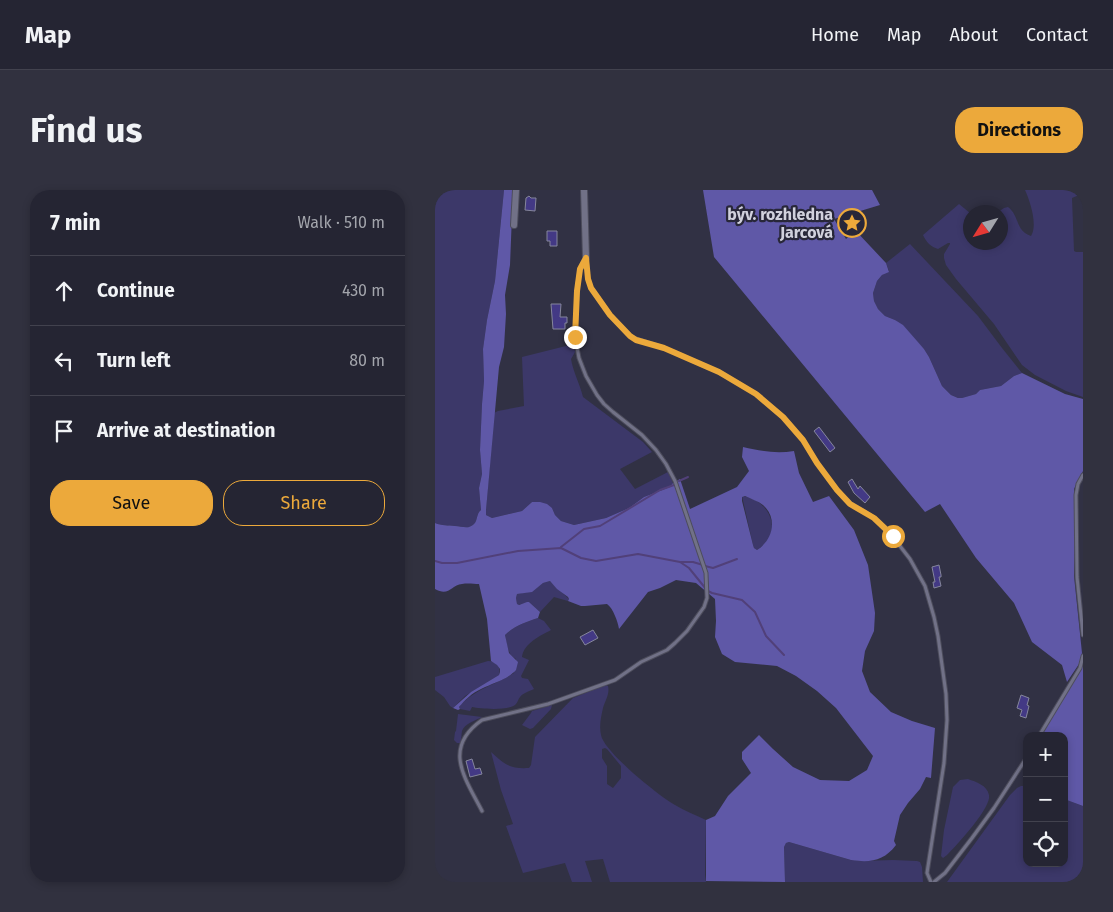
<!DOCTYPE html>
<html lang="en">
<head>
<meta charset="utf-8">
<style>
  :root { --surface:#252533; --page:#31313f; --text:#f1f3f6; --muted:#a3a5ac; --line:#42424e; --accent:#eca93b }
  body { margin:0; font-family:"Fira Sans",sans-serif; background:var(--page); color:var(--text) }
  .controls { position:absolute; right:15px; bottom:15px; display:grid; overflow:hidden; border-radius:10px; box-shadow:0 2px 8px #0003 }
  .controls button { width:45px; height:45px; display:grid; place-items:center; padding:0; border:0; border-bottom:1px solid var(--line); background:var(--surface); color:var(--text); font:25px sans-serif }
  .compass { position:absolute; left:528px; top:15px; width:45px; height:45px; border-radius:50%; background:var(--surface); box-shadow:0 2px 8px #0003; rotate:233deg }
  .stop { position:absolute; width:15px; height:15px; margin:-11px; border:4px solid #eca93b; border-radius:50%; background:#fff }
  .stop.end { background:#eca93b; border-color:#fff; box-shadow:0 1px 5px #0008 }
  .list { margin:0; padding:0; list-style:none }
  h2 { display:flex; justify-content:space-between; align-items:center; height:65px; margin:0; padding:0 20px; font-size:21px }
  h2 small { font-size:16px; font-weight:400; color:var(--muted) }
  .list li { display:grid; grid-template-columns:32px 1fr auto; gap:15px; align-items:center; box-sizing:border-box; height:70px; padding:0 20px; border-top:1px solid var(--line) }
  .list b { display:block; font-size:19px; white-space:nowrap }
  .list em { font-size:16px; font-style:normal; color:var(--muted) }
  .actions { display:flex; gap:10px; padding:15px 20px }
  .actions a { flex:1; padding:11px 0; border:1px solid var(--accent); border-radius:20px; text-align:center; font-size:18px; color:var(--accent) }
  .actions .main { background:var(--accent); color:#111 }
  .icon { flex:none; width:28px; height:28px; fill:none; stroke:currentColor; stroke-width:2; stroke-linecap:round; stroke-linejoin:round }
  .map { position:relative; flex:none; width:648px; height:692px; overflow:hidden; border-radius:20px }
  header { display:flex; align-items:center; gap:30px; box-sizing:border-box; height:70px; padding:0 25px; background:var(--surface); border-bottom:1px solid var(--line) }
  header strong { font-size:24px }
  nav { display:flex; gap:28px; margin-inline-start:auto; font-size:18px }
  .intro { display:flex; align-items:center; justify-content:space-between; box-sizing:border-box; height:120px; padding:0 30px }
  h1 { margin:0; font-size:35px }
  .button { padding:12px 22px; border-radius:20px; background:var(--accent); color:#111; font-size:18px; font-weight:700 }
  main { display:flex; gap:30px; padding:0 30px }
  aside { flex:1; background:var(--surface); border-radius:20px; box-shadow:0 2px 8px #0003 }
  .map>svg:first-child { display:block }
  .green { fill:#3c3869; fill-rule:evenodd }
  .forest { fill:#5f58a7; fill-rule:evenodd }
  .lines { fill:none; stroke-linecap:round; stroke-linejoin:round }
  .stream { stroke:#514079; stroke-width:2 }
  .building { fill:#433985; stroke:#85869c }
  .service-casing { stroke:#4d4d5c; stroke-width:5 }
  .minor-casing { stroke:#4d4d5c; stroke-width:8 }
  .service { stroke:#717187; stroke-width:3 }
  .minor { stroke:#717187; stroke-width:6 }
  .route { stroke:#eca93b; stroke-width:6 }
  .labels { text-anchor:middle; stroke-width:4.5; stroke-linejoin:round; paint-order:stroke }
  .poi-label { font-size:16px; font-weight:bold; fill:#d1d1dd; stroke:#282739; text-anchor:end }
</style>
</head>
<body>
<header>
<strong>Map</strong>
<nav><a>Home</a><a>Map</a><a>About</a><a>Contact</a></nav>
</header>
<div class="intro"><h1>Find us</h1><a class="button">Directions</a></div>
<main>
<aside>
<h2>7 min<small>Walk · 510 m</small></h2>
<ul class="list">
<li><svg class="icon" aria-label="ahead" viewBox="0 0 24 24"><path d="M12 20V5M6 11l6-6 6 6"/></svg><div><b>Continue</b></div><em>430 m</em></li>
<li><svg class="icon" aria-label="left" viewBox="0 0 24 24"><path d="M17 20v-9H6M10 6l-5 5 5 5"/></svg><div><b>Turn left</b></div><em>80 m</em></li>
<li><svg class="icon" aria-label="arrive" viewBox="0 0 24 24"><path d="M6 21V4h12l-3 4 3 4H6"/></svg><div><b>Arrive at destination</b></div></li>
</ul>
<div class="actions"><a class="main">Save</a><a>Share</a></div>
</aside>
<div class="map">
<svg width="648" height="692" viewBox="0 0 648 692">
  <rect width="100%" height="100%" fill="#313144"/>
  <g class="green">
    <path d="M0,0H69L60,91L52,130L48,159L49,191L47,214L45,260L47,284L44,298L46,320C41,324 43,330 39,334C33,340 27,336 20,336C13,335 7,336 0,333Z"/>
    <path d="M590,0H648V5H644L637,8L639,61L641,62H648V207L631,201L600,185L587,175L559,134L521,89L511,75L509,68V64L515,54V53H513L503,59C496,57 491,52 488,45L524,14L535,23L536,52H566V22H563L569,18L573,17C585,26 580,41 596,46C603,35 595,11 590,0Z"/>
    <polygon points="475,54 543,126 567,158 587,183 579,186 566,196 545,200 541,204 527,208 523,208 516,205 507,196 494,167 489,159 460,130 450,126 443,119 439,111 438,103 442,91 447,85 454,81 451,73"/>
    <path d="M139,154L140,162L136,169C138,182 145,194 148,207L208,252L217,262L185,279L200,299L233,282L238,293L235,297L209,307L194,318L171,328L139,335L126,331L120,325L117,318L97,312L87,321L57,328L51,325V320L59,223L63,221L89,216L87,167Z"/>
    <path d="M307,306C335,309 350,344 322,360L319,358L318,355Z"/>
    <polygon points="115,391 134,409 133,411 119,407 105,422 94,412 83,415 82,414 81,408 82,404 97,401 108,393"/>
    <path d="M103,428L109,431L116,440C105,446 89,453 87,467L94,470L86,486L87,488L93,489L99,499C95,501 88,503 85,507C83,509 83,512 81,514C75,521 46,519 37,517L35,521L25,519L24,517C39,499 60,495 79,483L81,469C72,464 72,454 70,445C79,436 91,432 103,428Z"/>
    <path d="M53,471C60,471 67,477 64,485L30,506L18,518L15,516L9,507L0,500V487Z"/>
    <path d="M170,495L173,496C175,504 170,511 168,518C166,527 164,536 166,545C169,562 224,606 240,615C250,621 261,625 271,630L270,685L271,692H175L168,669L150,671L157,692H137L130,673L88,683L71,636L78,634L66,600L56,562C70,575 75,579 94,578L96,575L100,547L138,508ZM170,558L172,559L186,576V588L178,598L172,594V576L167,568V559Z"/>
    <polygon points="117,515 116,519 98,538 95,539 87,535 96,523 97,521"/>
    <path d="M23,524L47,527C41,530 29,534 27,541C26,545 27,549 25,553H22L19,550L20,542L21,541Z"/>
    <path d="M533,589C541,592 552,595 554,605C557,617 521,656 512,665L508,668L506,666L509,640L518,597L525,590Z"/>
    <polygon points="586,596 592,596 592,673 629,673 629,609 648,616 648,692 512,692 575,605 582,598"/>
    <polygon points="354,652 416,670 425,671 458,670 482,671 485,672 487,677 488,692 350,692 349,657 351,653"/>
  </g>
  <g class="forest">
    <path d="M69,0H78L75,75L70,105L71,124L69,157L64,177L51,320V325L57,328L87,321L97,312H105L112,314L117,318L120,325L126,331L139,335L171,328L194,318L209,307L235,297L238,293L245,289L255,319L302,297L314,281L307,267L308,257C325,261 341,264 359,261L364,283L378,312L394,306L419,340L433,375L440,423L439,441L430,461L427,481L435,502L456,522L477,531L500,538L496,588L491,587L485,599L473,613L465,625L459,651L461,655C449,671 435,673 416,670L354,652L351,653L349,657L350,692L271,691V630L280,626L293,606L316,583L307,569V562L324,545L338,559L358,577L385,590L414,591L432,580L438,566L401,518L382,501L361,486L342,476L300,472L287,464L280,447L281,431L280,409L261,393L241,390L225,398L213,402L184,439C183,432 178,418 172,414L150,416H146L133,411L134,409L133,407L122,399L115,391L108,393L97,402L82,404L81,408L82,414L84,415L92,412H94L105,422L103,428C91,432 79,436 70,445L74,463L83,472L81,480C72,490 58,493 46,499C37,503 30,510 24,517L25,519L23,520L18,518L36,502L64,485L65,482V479L62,475L56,471L52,429L44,394C39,394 33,393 27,394C16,395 14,407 0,399V333C7,336 13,335 20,336C27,336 33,340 39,334C43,330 41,324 46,320L44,298L47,284L45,260L47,214L49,191L48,159L52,130L60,91ZM310,306C316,309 323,311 328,315C343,328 338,350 322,360L319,358L318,355L307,311V307Z"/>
    <polygon points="268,0 437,0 445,15 399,29 411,49 420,40 451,73 454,82 447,85 442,91 438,103 439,111 443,119 450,126 460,130 468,135 489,159 494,167 507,196 516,205 523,208 527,208 541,204 545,200 566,196 579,186 587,183 630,204 648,209 648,281 639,299 640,348 639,386 647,463 644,474 632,492 627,475 597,452 579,413 541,368 505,314 490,322 279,67"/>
    <polygon points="648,474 648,616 629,609 629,546 606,546 611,534"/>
  </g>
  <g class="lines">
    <g class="stream">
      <polyline points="244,291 253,287"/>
      <polyline points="126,357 149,339 165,336 225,300 239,295"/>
      <polyline points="0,371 7,373 22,373 83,361 126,358 146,368 161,371 203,364 245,372 254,378 271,399"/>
      <polyline points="246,372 258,372 268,375"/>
      <polyline points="270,376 278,378 302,369"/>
      <polyline points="273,401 277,403 307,410 320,422 331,446 349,465"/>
    </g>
  </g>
  <g class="building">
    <polygon points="94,6 96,8 101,8 100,21 90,20 91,8"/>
    <polygon points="112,41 122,41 122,56 115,56 115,51 112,51"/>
    <polygon points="116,114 126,114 125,127 132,127 132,133 130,133 130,139 118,139"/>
    <polygon points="384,237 400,258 395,262 379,241"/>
    <polygon points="417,289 423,299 425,296 435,307 430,313 419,303 413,292"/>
    <polygon points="504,375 506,385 506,387 504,387 506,396 499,398 498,392 500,392 497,377"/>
    <polygon points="158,440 163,448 150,455 145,447"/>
    <polygon points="586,505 594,508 592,515 594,516 591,528 585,526 587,520 582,518"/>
    <polygon points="37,569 40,579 45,578 47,584 35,587 31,571"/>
  </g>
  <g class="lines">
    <defs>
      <g id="service">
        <polyline points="151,68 153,89 156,98 175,125 195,146 201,149 229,158 284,182 321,204 348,227 368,250 382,273 402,300 415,313 439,328 458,347 475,369 490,396 499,427 503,446 511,504 512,530 509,573 492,683 496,692"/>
        <polyline points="648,285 643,294 641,305 642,387 648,445"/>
        <polyline points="604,546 645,478 648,466"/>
        <path d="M47,621C30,588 7,558 47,530L113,514L180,490L206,472L232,460L240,453L252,441L269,417L272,408L271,383L240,291L231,274L221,260L207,245L178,222L169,214L162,205L151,186L144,168L140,147L142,101L145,79L150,68"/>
        <polyline points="499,692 510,683 537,648 559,618 592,567"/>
      </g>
      <g id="minor">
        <polyline points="149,0 151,68"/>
        <polyline points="79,35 81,0"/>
      </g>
    </defs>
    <use href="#service" class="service-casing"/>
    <use href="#minor" class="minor-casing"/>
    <use href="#service" class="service"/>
    <use href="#minor" class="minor"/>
  </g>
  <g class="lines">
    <polyline class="route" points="140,147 142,101 145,79 151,68 153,89 156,98 175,125 195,146 201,150 229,158 284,182 321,204 348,227 368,250 382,273 402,300 415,314 439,328 458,346"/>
  </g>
  <defs>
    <symbol id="sight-ring" viewBox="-11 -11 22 22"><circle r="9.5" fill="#282739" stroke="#eca93b" stroke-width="1.5"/><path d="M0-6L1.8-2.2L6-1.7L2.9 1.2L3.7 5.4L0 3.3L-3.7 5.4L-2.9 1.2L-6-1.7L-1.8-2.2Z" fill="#eca93b"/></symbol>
  </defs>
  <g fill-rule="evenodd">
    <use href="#sight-ring" x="401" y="17" width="32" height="32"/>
  </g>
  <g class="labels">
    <g class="poi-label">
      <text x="398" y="30">býv. rozhledna<tspan x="398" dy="18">Jarcová</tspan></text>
    </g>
  </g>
</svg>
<div class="controls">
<button>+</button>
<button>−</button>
<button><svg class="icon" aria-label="locate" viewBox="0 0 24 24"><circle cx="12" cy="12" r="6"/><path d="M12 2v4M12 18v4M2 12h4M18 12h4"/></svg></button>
</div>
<svg class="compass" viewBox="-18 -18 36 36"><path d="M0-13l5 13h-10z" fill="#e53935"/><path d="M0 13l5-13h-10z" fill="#a3a5ac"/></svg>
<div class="stop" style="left:458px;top:346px"></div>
<div class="stop end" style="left:140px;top:147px"></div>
</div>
</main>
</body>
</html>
